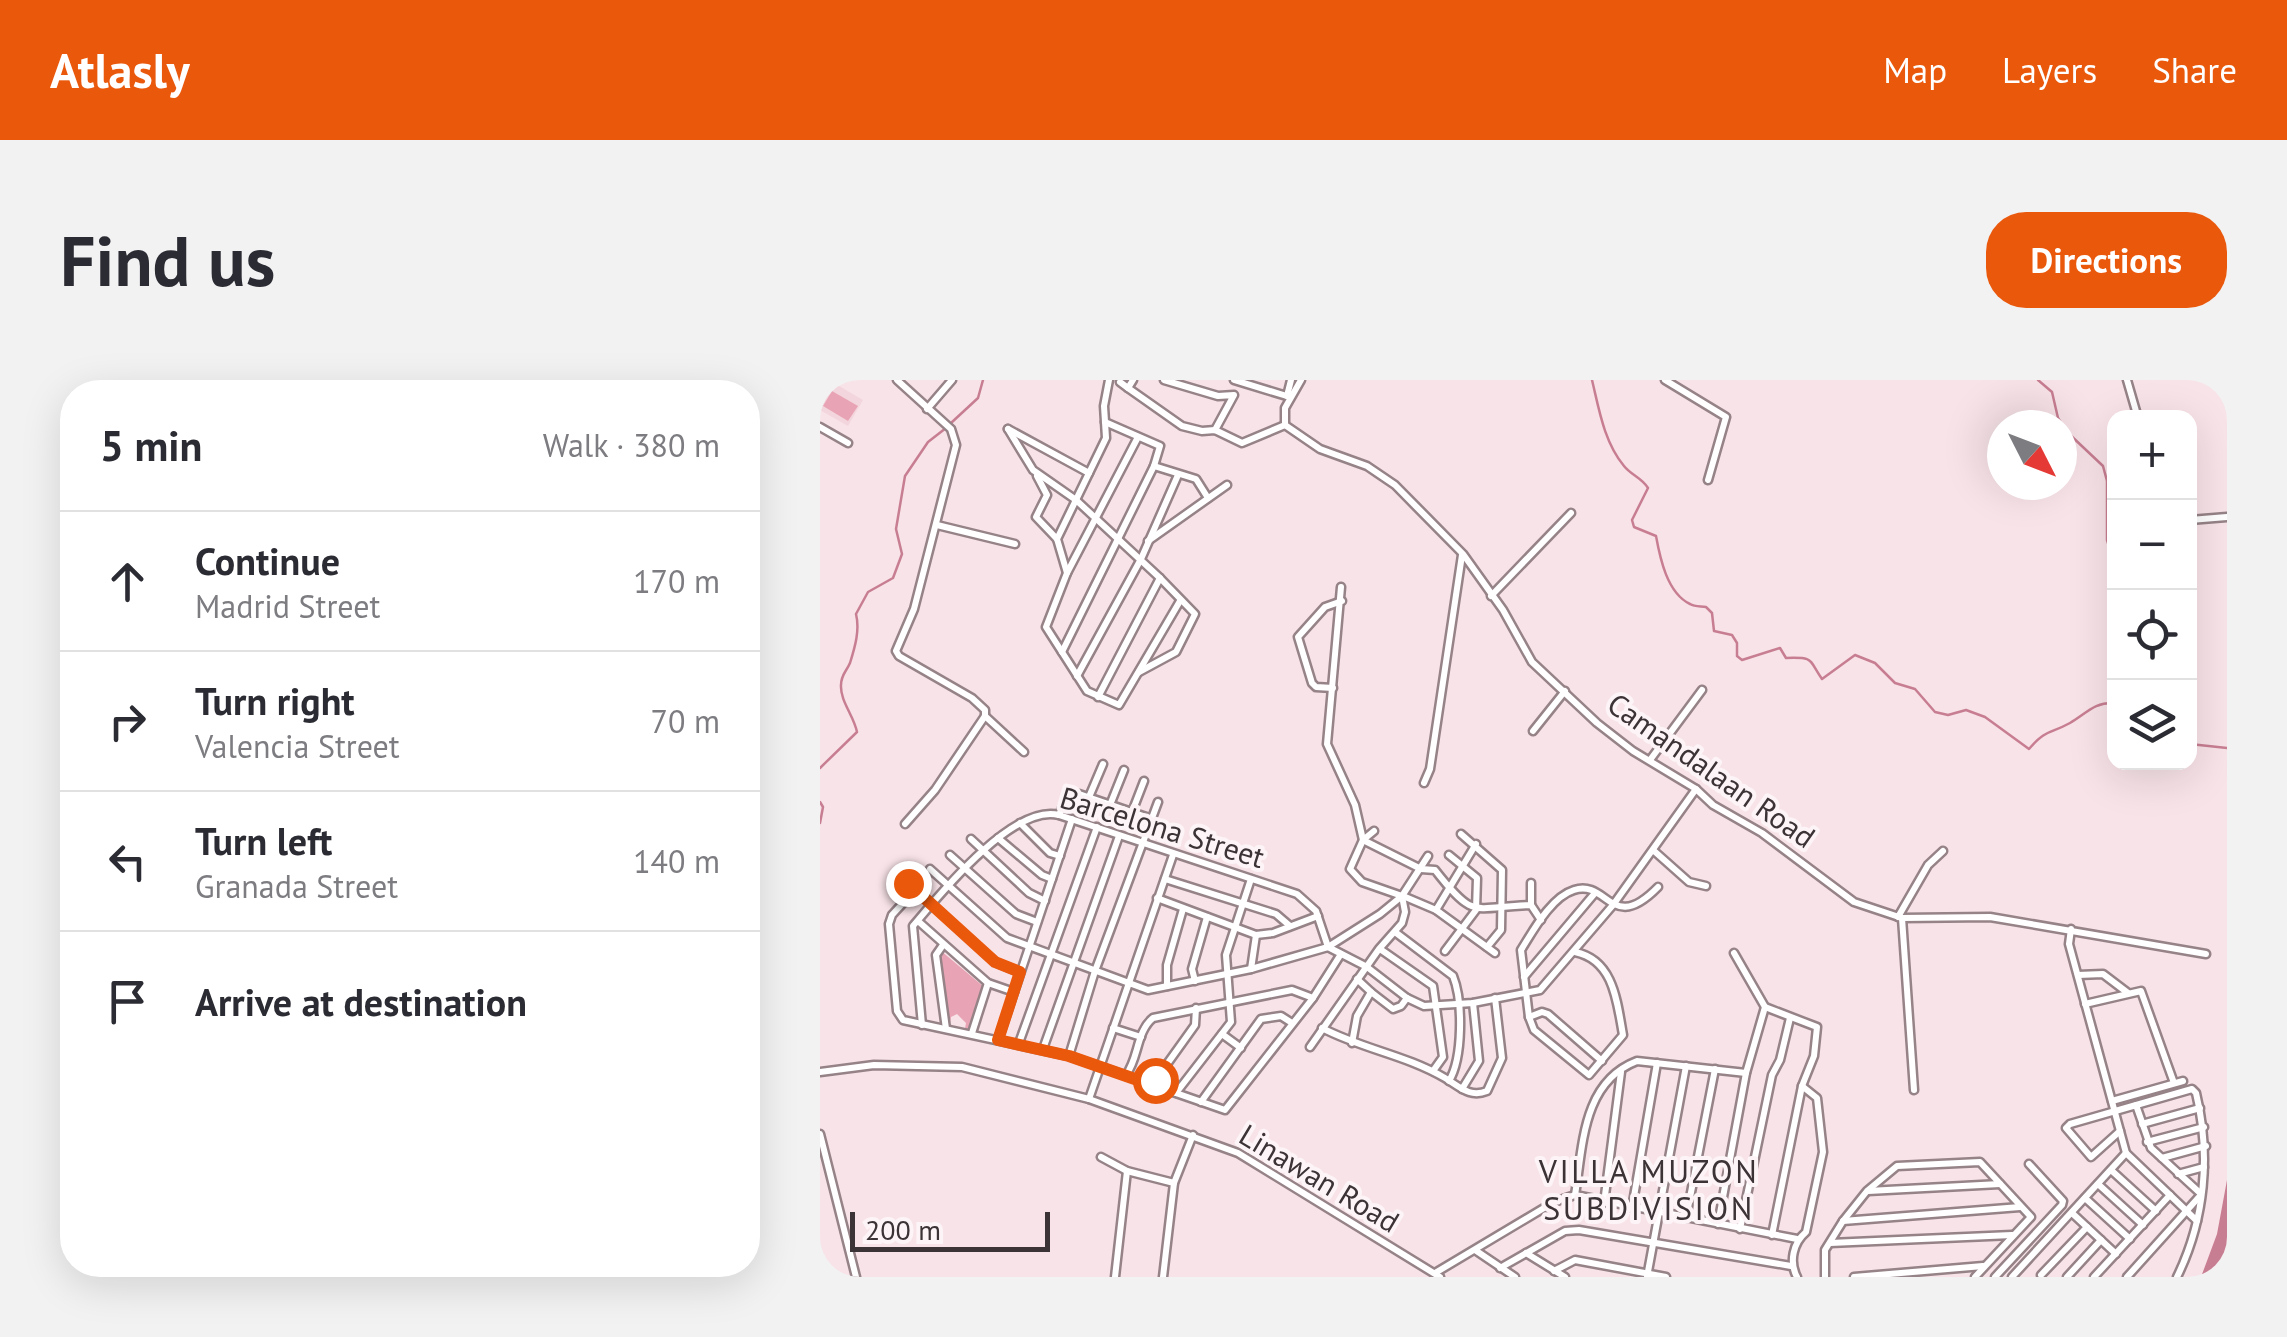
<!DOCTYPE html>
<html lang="en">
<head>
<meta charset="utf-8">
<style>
  :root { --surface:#fff; --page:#f2f2f3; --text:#2b2b33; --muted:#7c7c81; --line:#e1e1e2; --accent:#ea580c }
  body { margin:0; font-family:"PT Sans",sans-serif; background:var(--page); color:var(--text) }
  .controls { position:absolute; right:30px; top:30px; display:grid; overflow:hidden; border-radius:20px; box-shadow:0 10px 40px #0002 }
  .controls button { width:90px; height:90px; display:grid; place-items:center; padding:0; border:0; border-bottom:2px solid var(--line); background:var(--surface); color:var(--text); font:50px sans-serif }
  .compass { position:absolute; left:1167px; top:30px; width:90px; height:90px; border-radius:50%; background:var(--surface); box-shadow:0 10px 40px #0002; rotate:132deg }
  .scale { position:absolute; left:30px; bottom:25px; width:200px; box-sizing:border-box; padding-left:10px; border:5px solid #3b3335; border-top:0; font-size:28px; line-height:35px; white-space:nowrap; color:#3b3335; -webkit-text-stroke:8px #fcf4f6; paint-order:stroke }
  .stop { position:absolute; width:30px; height:30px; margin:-22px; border:8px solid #ea580c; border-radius:50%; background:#fff }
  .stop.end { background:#ea580c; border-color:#fff; box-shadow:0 2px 10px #0008 }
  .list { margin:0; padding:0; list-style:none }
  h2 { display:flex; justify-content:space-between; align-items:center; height:130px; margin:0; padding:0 40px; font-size:42px }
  h2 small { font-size:32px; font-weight:400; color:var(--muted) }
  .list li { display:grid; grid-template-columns:65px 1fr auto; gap:30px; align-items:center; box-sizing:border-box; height:140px; padding:0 40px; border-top:2px solid var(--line) }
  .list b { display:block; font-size:38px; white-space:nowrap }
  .list p { margin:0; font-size:32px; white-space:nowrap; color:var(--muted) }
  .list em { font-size:32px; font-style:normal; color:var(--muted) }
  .icon { flex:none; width:55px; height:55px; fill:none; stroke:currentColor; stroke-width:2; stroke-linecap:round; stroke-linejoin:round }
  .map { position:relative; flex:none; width:1407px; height:897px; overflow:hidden; border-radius:40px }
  header { display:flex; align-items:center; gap:60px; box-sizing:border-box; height:140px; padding:0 50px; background:var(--accent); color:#fff }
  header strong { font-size:48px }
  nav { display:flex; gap:55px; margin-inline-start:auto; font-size:35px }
  .intro { display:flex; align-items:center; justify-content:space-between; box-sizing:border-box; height:240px; padding:0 60px }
  h1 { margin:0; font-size:70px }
  .button { padding:25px 45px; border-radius:40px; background:var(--accent); color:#fff; font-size:35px; font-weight:700 }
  main { display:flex; gap:60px; padding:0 60px }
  aside { flex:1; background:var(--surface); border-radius:40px; box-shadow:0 10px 40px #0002 }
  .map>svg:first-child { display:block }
  .built { fill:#f3d6dd }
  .green { fill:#e8a4b5 }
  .water { fill:#c87e92 }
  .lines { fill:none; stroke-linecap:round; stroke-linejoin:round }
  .stream { stroke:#c87e92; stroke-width:2.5 }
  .minor-casing { stroke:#968388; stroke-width:11 }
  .minor { stroke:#fff; stroke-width:6 }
  .route { stroke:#ea580c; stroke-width:12 }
  .labels { text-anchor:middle; stroke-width:8; stroke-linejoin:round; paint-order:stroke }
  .street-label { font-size:30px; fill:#3b3335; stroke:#fcf4f6 }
  .neighbourhood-label { font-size:32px; letter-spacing:2.5px; fill:#3b3335; stroke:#fcf4f6 }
</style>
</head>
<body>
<header>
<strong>Atlasly</strong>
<nav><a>Map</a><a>Layers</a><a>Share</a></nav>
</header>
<div class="intro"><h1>Find us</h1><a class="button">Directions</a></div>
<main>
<aside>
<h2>5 min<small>Walk · 380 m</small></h2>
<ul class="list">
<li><svg class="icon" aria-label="ahead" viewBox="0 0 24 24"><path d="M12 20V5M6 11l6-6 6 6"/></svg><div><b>Continue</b><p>Madrid Street</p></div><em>170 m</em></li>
<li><svg class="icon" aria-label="right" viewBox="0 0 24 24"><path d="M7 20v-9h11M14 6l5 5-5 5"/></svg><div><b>Turn right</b><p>Valencia Street</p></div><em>70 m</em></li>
<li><svg class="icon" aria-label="left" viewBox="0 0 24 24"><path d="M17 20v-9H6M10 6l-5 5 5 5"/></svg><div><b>Turn left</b><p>Granada Street</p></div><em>140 m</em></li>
<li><svg class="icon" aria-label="arrive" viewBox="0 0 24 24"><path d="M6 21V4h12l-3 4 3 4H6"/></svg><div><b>Arrive at destination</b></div></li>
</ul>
</aside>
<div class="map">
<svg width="1407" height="897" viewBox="0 0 1407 897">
  <rect width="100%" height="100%" fill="#f8e3e8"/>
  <polygon class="built" points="0,0 9,0 43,20 28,46 0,30"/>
  <g class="green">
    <polygon points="12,11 38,26 28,41 3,26"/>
    <polygon points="120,570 164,607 150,655 144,654 146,643 137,634 131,637 129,651 117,577"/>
  </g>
  <polygon class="water" points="1407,800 1407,897 1381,897 1397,854"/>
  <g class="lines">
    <g class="stream">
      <path d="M772,0C779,29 784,62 804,86C811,95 822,98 828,108L812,140L814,147L836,156C840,178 847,213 870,224C875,227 881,226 886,227L892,233L894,251L912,255L917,263V276L922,280L960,268L966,278C995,277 988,279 1002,299L1035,275L1055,283L1075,303L1095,309L1115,332L1128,335L1146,330L1165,337L1209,369C1226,349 1230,354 1250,343C1266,334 1274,322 1294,323"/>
      <polyline points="1218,0 1232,12 1238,38 1247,52 1283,86 1287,101 1287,160 1294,182"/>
      <polyline points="131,43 158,18 163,0"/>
      <polyline points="1370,364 1407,368"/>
      <path d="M0,388L37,352C34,336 20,321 21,305C21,295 26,292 30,283C35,267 40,250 36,234L48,212L73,198L82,174L76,149L85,96L108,62L126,48"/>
      <polyline points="0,422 3,427 0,443"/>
    </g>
    <defs>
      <g id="minor">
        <polyline points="77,0 131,49 136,65 94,229 76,271 79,276 152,318 165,330 165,336 115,410 85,444"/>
        <polyline points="344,0 398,16 414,15 395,50"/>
        <polyline points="414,0 470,17"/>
        <polyline points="481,0 465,28 465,45 500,69 547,86 575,105 643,174 683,230 712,282 777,343 813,371 876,409 893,425 942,453 1034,522 1082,538 1170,537 1386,574"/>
        <polyline points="845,0 906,37 888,100"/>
        <polyline points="1307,0 1318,38"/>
        <polyline points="300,2 308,8 313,0"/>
        <polyline points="308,8 362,46 382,51 395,50 422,63 465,45"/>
        <polyline points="467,16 471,0"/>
        <polyline points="107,29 132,0"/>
        <polyline points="0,47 28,63"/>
        <polyline points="188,49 213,90 256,120 340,198"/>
        <polyline points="188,49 269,93"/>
        <polyline points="318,57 247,193 226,247 267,311 299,325 360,221"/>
        <polyline points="334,86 376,99 388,118"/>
        <polyline points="217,96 227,115 216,137 237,159"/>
        <polyline points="1370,140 1407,137"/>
        <polyline points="117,145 195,164"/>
        <polyline points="328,161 407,105"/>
        <polyline points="247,193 237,159 286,58 284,26 289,0"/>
        <path d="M521,207L507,364L535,425L543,460L601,489L615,490C655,541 652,527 711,525L721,540"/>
        <polyline points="671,216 751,133"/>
        <polyline points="242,272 334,86 340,66 285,42"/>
        <polyline points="257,296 321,179 358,95"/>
        <polyline points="513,308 496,307 492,303 478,257 505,227 522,221"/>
        <polyline points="278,317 340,198 375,234 356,272 319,292"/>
        <polyline points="165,336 204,372"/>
        <polyline points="713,351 745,311"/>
        <polyline points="830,380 882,310"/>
        <polyline points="604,403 610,389 642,175"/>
        <polyline points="269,417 283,384"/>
        <polyline points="290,425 304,390"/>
        <polyline points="312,432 324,401"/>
        <polyline points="239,435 246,419 259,414 332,439"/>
        <polyline points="200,443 230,473 240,476"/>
        <polyline points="641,454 682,490 681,550 667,567"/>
        <polyline points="178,458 222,495 232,499"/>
        <polyline points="151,459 209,513 225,521"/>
        <polyline points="833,470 869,502 886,506"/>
        <polyline points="130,475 196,534 217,542"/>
        <polyline points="110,489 187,558 328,610 431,589 508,567 560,534 582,516 608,476"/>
        <polyline points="345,499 456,534 470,546"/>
        <polyline points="88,503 175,582 199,592"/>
        <polyline points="711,503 711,525"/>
        <polyline points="95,510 72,535 69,544 77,631 83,640 249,676 405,730 493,618 521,574"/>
        <polyline points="583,516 616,530 675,573"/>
        <polyline points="337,518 436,555 453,553 498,536"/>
        <polyline points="616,530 656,464"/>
        <polyline points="1078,537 1108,485 1123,471"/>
        <polyline points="1082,538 1094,710"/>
        <polyline points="98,541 168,603 194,612"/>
        <polyline points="1251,549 1249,564 1306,773 1377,841"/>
        <path d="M575,552L633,596C643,621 643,678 629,701"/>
        <polyline points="123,565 116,575 126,649"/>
        <polyline points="560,569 613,606 623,677 613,691"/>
        <polyline points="625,571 656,530 657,498 629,475"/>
        <path d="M755,572C794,580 797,622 803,655L769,695L714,650L709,637L701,570C713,551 731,517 754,510C788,499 791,555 838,507"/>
        <polyline points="914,573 945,627 997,647 994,676 982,706 952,855"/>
        <polyline points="431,589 436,555"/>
        <polyline points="1258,595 1283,594 1308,613"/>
        <polyline points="704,597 775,513"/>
        <polyline points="375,601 372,589 387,537"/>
        <polyline points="347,606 347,585 363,529"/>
        <polyline points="551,612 573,629 581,626 587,618"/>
        <polyline points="1265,624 1321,611 1354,703"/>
        <polyline points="709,637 722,632 728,634 782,681"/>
        <path d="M102,645L93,546C120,514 194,423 239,435L477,514L496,531L508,567L547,587L587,618L604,626L653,623L720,610L793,525L876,409"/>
        <polyline points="293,648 321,657"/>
        <path d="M502,648C542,669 586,675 625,698C640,707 650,718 667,711L682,678L675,618"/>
        <polyline points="152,653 168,603"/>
        <polyline points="402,654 421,668"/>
        <polyline points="178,660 252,439"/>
        <polyline points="199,663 277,447"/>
        <polyline points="532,663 537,636 551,612 537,599"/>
        <polyline points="490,667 559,569 582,543 585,532 582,516 542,502 530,489 543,460 554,451"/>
        <polyline points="223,669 299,456"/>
        <polyline points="249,676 275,591 338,422"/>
        <polyline points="0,692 54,685 142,687 269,719 418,773 620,897"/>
        <path d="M306,695C319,678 316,652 333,638L472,610L493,618"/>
        <polyline points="332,705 375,645 376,628"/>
        <polyline points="642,709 659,681 653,623"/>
        <polyline points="356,713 411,642 406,575 431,499"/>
        <polyline points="269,719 353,475"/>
        <polyline points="1292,721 1363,701"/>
        <polyline points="381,722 441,639 461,636 472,643"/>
        <polyline points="1316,725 1331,768 1380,813"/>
        <polyline points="1322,744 1380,728"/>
        <path d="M1300,751L1271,777L1246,748L1250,744L1372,709L1376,713C1391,775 1385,840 1357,897"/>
        <polyline points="0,754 36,897"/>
        <polyline points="1327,762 1384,747"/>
        <polyline points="281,777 307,791 354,803"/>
        <polyline points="1342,778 1386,766"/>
        <polyline points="1291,790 1336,831"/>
        <polyline points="1358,794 1384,787"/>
        <polyline points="1278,804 1323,845"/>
        <polyline points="1048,811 1180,804"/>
        <path d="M755,815C763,766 762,702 817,681L926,693"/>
        <polyline points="1265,818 1310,859"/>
        <polyline points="784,823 801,692"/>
        <polyline points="812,828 837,683"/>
        <polyline points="1252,833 1296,874"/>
        <polyline points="866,838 895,689"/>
        <polyline points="1023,841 1200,827"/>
        <polyline points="898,844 926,693 945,627"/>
        <polyline points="920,849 952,695 960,680 970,638"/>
        <polyline points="1010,863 1192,855"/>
        <polyline points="655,870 695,897"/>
        <polyline points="706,873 745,897"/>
        <polyline points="680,888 745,851 759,850 971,886"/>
        <polyline points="734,891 755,880 846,897"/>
        <polyline points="615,893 734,822 755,815 977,859"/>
        <polyline points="1221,895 1267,847"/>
        <polyline points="295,897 307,791"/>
        <polyline points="343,897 354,803 373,755"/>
        <polyline points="827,897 866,686"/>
        <path d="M977,897C969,882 973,863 986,852L1003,772L997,718L982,706"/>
        <polyline points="1005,897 1005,870 1023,841 1047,811 1077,786 1160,782 1211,837 1155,897"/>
        <polyline points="1034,897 1163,886"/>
        <polyline points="1175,897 1242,825 1243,821 1209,784"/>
        <polyline points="1192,897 1306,773"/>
        <polyline points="1247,897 1281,860"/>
        <polyline points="1274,897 1350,815"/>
        <polyline points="1307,897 1379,817"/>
      </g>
    </defs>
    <use href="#minor" class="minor-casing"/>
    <use href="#minor" class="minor"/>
  </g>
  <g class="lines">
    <polyline class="route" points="88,503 175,582 200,592 178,660 249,676 332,705 335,700"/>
  </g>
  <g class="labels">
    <g class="street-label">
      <text transform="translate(891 391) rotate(35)" y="10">Camandalaan Road</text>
      <text transform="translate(342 448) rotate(17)" y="10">Barcelona Street</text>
      <text transform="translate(499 799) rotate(31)" y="10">Linawan Road</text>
    </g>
    <g class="neighbourhood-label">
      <text x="829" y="803">VILLA MUZON<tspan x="829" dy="37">SUBDIVISION</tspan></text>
    </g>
  </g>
</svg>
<div class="controls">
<button>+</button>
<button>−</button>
<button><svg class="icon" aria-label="locate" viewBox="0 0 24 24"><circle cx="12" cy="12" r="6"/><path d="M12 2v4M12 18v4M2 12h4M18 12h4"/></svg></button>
<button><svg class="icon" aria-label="layers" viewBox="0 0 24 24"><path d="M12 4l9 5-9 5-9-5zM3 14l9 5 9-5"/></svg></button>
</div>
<svg class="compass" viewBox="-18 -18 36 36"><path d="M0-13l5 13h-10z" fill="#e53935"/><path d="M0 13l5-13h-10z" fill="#7c7c81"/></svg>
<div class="scale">200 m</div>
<div class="stop" style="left:335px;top:700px"></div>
<div class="stop end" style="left:88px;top:503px"></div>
</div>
</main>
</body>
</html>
